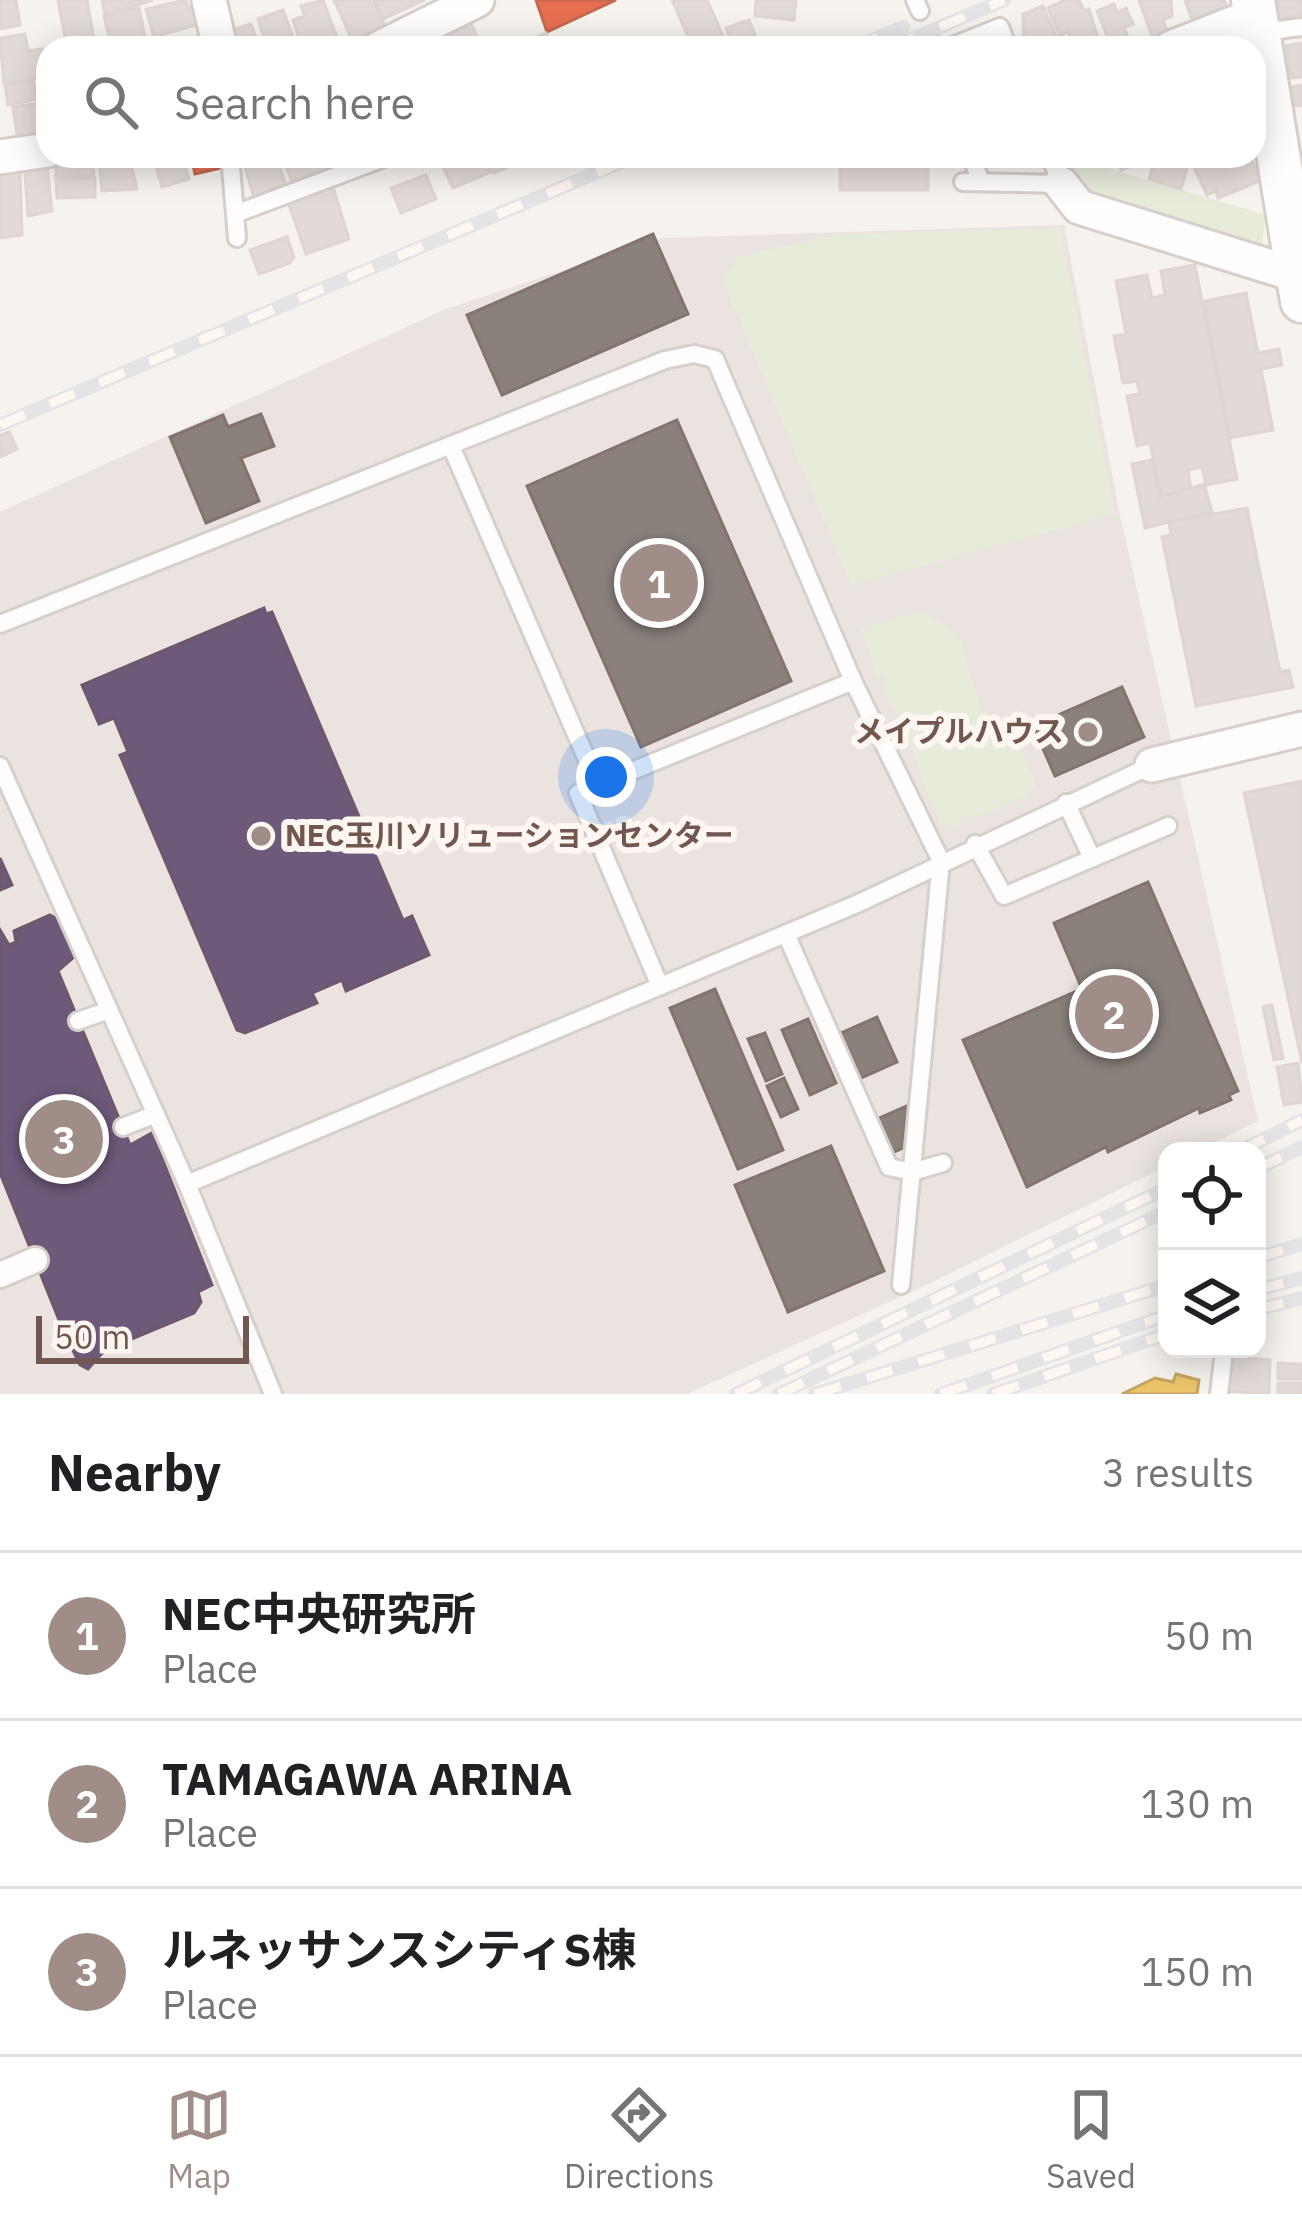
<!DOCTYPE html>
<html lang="en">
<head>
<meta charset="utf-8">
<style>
  :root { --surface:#fff; --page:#f6f6f6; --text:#202124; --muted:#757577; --line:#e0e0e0; --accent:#a08d88 }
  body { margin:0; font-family:"IBM Plex Sans","Noto Sans JP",sans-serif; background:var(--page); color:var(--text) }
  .controls { position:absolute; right:36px; bottom:36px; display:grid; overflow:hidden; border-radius:24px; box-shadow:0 6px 30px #0003 }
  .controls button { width:108px; height:108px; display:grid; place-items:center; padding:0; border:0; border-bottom:3px solid var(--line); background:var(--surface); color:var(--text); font:60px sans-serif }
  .scale { position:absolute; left:36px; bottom:30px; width:213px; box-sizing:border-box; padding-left:12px; border:6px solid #725751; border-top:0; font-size:33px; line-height:42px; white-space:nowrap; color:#725751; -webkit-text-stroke:9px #fdf6f1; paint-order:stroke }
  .you { position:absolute; left:606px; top:777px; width:42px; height:42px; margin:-30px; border:9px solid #fff; border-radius:50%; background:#1a73e8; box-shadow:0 0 0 18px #1a73e833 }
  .badge { display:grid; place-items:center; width:78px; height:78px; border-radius:50%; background:var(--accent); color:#fff; font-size:39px; font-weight:700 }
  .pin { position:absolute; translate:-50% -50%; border:6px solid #fff; box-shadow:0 3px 12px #0006 }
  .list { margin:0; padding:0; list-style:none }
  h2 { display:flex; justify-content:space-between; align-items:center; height:156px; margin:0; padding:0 48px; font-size:51px }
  h2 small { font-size:39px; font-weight:400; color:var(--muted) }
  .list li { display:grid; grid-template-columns:78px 1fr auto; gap:36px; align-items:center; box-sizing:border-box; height:168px; padding:0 48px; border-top:3px solid var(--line) }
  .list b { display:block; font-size:45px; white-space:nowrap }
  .list p { margin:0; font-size:39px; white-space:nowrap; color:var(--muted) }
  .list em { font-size:39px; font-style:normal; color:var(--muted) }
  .icon { flex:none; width:66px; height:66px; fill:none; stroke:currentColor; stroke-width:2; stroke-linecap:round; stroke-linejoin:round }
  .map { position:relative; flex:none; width:1302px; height:1394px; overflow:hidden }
  .search { position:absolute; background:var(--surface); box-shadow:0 6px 30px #0003; left:36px; right:36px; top:36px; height:132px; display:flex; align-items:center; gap:30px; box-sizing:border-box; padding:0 42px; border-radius:36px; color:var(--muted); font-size:45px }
  .sheet { height:660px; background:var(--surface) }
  nav { display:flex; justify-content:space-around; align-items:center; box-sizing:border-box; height:168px; border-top:3px solid var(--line); background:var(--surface); font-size:33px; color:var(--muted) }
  nav a { display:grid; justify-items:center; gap:6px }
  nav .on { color:var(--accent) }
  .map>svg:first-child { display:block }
  .industrial { fill:#eae3e0 }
  .green { fill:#e7ebda }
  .homes { fill:#e9c46a; stroke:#c5a362; stroke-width:3 }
  .shops { fill:#e76f51; stroke:#c46851; stroke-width:3 }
  .offices { fill:#6d597a; stroke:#6e586e; stroke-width:3 }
  .industry { fill:#8a817c; stroke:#83746f; stroke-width:3 }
  .building { fill:#e2dad6; stroke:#dfd5d1; stroke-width:3 }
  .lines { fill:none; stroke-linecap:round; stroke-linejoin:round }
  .service-casing { stroke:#d6cfcc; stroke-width:22 }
  .pedestrian-casing { stroke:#d6cfcc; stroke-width:30 }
  .minor-casing { stroke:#d6cfcc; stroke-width:39 }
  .tertiary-casing { stroke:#d6cfcc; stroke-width:48 }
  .service { stroke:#fefdfc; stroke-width:16 }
  .pedestrian { stroke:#fefdfc; stroke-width:24 }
  .minor { stroke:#fefdfc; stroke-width:33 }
  .tertiary { stroke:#fefdfc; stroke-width:42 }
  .rail-casing { stroke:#e5e3e6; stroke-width:14 }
  .rail { stroke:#fdf6f1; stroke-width:9; stroke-dasharray:27; stroke-linecap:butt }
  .poi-dot { fill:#a08d88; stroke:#fdf6f1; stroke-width:4.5 }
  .labels { text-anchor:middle; stroke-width:12; stroke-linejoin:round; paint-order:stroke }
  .poi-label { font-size:30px; font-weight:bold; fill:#725751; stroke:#fdf6f1; text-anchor:end }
</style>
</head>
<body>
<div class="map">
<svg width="1302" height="1394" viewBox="0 0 1302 1394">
  <rect width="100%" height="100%" fill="#f6f2ee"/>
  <polygon class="industrial" points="1064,225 1120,515 1258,1121 1197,1151 1167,1151 1167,1166 922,1287 687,1394 0,1394 0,512 446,309 662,238"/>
  <g class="green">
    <polygon points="1067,156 1266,215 1261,250 1077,192"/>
    <polygon points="1060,228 1115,514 851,585 722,279 739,256 839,234"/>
    <path d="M925,610L961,641L980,708L1018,743L1036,783L1030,795L949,828L939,822C920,779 908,729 883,692L885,678L876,674L861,628Z"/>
  </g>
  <polygon class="homes" points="1176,1374 1199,1380 1197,1394 1122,1394 1155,1378 1173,1382"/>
  <g class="shops">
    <polygon points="536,0 616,0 547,32"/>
    <polygon points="191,156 223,156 225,167 195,174"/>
  </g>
  <g class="offices">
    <polygon points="264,608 266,614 272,612 403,920 412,916 429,955 346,991 342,980 312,993 317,1003 245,1033 237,1030 120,755 128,752 114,718 99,724 82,685"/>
    <polygon points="0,858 12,885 0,890"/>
    <polygon points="50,915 58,919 75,956 58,971 130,1145 152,1133 212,1285 198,1292 201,1302 194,1313 105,1350 88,1369 80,1365 68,1340 77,1335 72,1324 61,1325 0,1173 0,930 9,945 16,942 14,931"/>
  </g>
  <g class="industry">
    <polygon points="653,234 688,314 502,395 467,315"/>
    <polygon points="261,414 274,446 241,458 259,501 206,523 170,437 223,415 228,427"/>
    <polygon points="677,420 791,681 641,747 527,486"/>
    <polygon points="1122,687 1144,737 1055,776 1033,726"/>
    <polygon points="1148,882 1238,1091 1229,1095 1231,1100 1200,1113 1199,1108 1108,1152 1106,1147 1027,1187 963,1040 1082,989 1054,923"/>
    <polygon points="715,989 783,1150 738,1169 670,1008"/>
    <polygon points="877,1017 897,1062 861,1078 841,1033"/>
    <polygon points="808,1019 836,1083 810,1095 782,1030"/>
    <polygon points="765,1033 782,1074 766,1081 748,1039"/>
    <polygon points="784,1078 798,1109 781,1117 767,1086"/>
    <polygon points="907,1106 903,1148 890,1154 877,1119"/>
    <polygon points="831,1146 884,1271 788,1312 735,1185"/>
  </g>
  <g class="building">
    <polygon points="0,0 16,0 20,25 0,29"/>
    <polygon points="58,0 87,0 95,45 67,48"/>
    <polygon points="102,0 153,0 105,15"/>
    <polygon points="186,0 188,8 198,5 203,23 154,37 146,9"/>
    <polygon points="323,0 341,48 302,48 293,20 305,16 301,6"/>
    <polygon points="334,0 367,0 376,5 385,26 352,40"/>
    <polygon points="374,0 425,0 383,19"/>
    <polygon points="672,0 707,0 727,45 693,48"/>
    <polygon points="756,0 796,0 794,20 755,16"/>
    <polygon points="1065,0 1079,0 1084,11 1089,9 1101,48 1075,48 1068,32 1060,36 1048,8"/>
    <polygon points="1139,0 1171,0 1172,16 1163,20 1168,33 1153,39"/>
    <polygon points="1185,0 1224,0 1227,6 1192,20"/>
    <polygon points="1276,0 1302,0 1302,15 1279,19"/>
    <polygon points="1114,4 1117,12 1126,8 1133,24 1124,27 1132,48 1112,48 1097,11"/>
    <polygon points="1043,6 1057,38 1024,48 1023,14"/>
    <polygon points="139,8 145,37 111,45 104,16"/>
    <polygon points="283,10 297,48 267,48 258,19"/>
    <polygon points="749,20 756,37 733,47 726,28"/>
    <polygon points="471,23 482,48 453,48 447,34"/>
    <polygon points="251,24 256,38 228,48 227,32"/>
    <polygon points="546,33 549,44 544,48 510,48"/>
    <polygon points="25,34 28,51 42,49 44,77 4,84 0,38"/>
    <polygon points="257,38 260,48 231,48 231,47"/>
    <polygon points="1302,43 1302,77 1291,78 1286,46"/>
    <polygon points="33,80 37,99 8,105 5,86"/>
    <polygon points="1302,85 1302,105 1295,106 1291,87"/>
    <polygon points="48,102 48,136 18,141 13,107"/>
    <polygon points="129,156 137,189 102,191 99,157"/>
    <polygon points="153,156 183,156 189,179 162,187"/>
    <polygon points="242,156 276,156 286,185 254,198"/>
    <polygon points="282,156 321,156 327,171 293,185"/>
    <polygon points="462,156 486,158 491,172 453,188 442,165"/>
    <polygon points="486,156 509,156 513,165 494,173"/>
    <rect x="840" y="156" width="88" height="34"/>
    <polygon points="1116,156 1153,156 1154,157 1121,170"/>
    <polygon points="1156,156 1188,165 1181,189 1149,179"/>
    <polygon points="1189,156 1250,156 1260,181 1218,198 1216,191 1207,195"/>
    <polygon points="93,162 94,176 56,177 56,163"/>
    <polygon points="47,165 52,211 28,216 25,175 30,174 30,168"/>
    <polygon points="20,172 22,235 0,238 0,174"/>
    <polygon points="426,175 436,199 401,213 391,188"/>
    <polygon points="95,178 95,197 57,198 56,180"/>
    <polygon points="333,187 349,239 306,254 288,202"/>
    <polygon points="287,237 294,257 290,263 259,274 250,250"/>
    <polygon points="1195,265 1237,479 1206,485 1202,467 1188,470 1191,489 1161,496 1150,443 1137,446 1127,396 1140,394 1137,381 1123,383 1114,336 1126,334 1116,281 1147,275 1152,298 1165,295 1161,271"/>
    <polygon points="1246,293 1258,353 1279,349 1282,365 1261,369 1273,430 1230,438 1204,301"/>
    <polygon points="9,432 17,449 0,457 0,435"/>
    <polygon points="1152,460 1160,497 1204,484 1212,512 1145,528 1132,464"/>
    <polygon points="1247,508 1280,672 1289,670 1293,687 1196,706 1162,537 1171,535 1169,522"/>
    <polygon points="1302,781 1302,1063 1244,793"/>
    <polygon points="1272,1005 1283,1058 1274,1060 1263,1007"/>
    <polygon points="1298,1063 1302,1102 1284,1105 1277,1067"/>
    <polygon points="1228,1357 1270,1360 1269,1394 1225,1391"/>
    <polygon points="1278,1363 1302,1364 1302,1379 1278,1379"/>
    <rect x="1278" y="1383" width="24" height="11"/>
  </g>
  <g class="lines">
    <defs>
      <g id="service">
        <polyline points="915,0 920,11"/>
        <polyline points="1261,32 1302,27"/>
        <polyline points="932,42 935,48"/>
        <polyline points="948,48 1000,27 1008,48"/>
        <polyline points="230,156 237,238"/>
        <polyline points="971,156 981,182"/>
        <polyline points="963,182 1061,184 1050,156"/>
        <polyline points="235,214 384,158"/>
        <polyline points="451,446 598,785"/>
        <polyline points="0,624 665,360 694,354 715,359 853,681 941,861 901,1285"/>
        <polyline points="0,766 187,1184 273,1394"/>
        <polyline points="1066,803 1092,858"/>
        <polyline points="975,844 1004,896 1168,826"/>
        <polyline points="786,934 889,1167 912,1172 943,1163"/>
        <polyline points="660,986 578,793 853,681"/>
        <polyline points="78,1021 109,1010"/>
        <polyline points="123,1127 156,1114"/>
        <polyline points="187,1184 859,903 1152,765"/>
        <polyline points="1219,1394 1223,1360"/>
      </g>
      <polyline id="pedestrian" points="0,1275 35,1260"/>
      <g id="minor">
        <polyline points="209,0 220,48"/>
        <polyline points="380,48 477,0"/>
        <polyline points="1171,48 1255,15"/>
        <polyline points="0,157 48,150"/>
        <polyline points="1061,184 1079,207 1297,275"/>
        <polyline points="1152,765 1302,729"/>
      </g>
      <polyline id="tertiary" points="1253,0 1302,301"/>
    </defs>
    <use href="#service" class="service-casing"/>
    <use href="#pedestrian" class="pedestrian-casing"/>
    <use href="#minor" class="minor-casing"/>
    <use href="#tertiary" class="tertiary-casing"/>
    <use href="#service" class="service"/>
    <use href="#pedestrian" class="pedestrian"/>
    <use href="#minor" class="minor"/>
    <use href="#tertiary" class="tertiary"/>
    <defs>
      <g id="rail">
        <polyline points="853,48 903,27"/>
        <polyline points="890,48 1004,0"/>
        <polyline points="0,425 636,156"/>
        <polyline points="1240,1151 1302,1120"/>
        <polyline points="1257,1169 1302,1147"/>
        <polyline points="1257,1258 1302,1244"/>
        <polyline points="1257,1290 1302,1278"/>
        <polyline points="1257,1310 1302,1298"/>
        <polyline points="736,1394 1167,1188"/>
        <polyline points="779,1394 1167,1211"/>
        <polyline points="815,1394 1167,1285"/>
        <polyline points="941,1394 1167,1315"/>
        <polyline points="993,1394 1167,1334"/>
      </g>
    </defs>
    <use href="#rail" class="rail-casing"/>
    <use href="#rail" class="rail"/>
  </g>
  <g class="poi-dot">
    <circle cx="1088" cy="732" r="12"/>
    <circle cx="261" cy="836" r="12"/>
  </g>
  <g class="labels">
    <g class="poi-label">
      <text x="1064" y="742">メイプルハウス</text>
      <text x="285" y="846" text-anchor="start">NEC玉川ソリューションセンター</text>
    </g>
  </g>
</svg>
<div class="controls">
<button><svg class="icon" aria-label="locate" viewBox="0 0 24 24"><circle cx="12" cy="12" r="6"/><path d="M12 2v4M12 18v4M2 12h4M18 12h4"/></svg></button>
<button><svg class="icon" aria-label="layers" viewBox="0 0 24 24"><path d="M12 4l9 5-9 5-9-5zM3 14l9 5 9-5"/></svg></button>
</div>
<div class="scale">50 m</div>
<div class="you"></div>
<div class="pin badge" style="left:659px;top:583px">1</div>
<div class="pin badge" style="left:1114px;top:1014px">2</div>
<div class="pin badge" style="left:64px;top:1139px">3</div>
<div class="search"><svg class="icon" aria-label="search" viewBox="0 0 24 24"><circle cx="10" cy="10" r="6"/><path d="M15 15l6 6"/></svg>Search here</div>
</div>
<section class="sheet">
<h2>Nearby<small>3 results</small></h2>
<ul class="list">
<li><span class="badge">1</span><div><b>NEC中央研究所</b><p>Place</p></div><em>50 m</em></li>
<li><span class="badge">2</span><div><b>TAMAGAWA ARINA</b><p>Place</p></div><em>130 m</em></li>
<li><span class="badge">3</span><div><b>ルネッサンスシティS棟</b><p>Place</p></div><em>150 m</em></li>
</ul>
</section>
<nav>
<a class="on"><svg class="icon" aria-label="map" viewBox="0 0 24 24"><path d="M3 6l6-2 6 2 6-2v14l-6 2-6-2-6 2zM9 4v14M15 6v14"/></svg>Map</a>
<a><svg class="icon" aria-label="directions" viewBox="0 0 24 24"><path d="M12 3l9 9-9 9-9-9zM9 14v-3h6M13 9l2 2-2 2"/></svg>Directions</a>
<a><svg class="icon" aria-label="saved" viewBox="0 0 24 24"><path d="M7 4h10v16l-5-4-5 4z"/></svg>Saved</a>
</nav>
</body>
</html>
